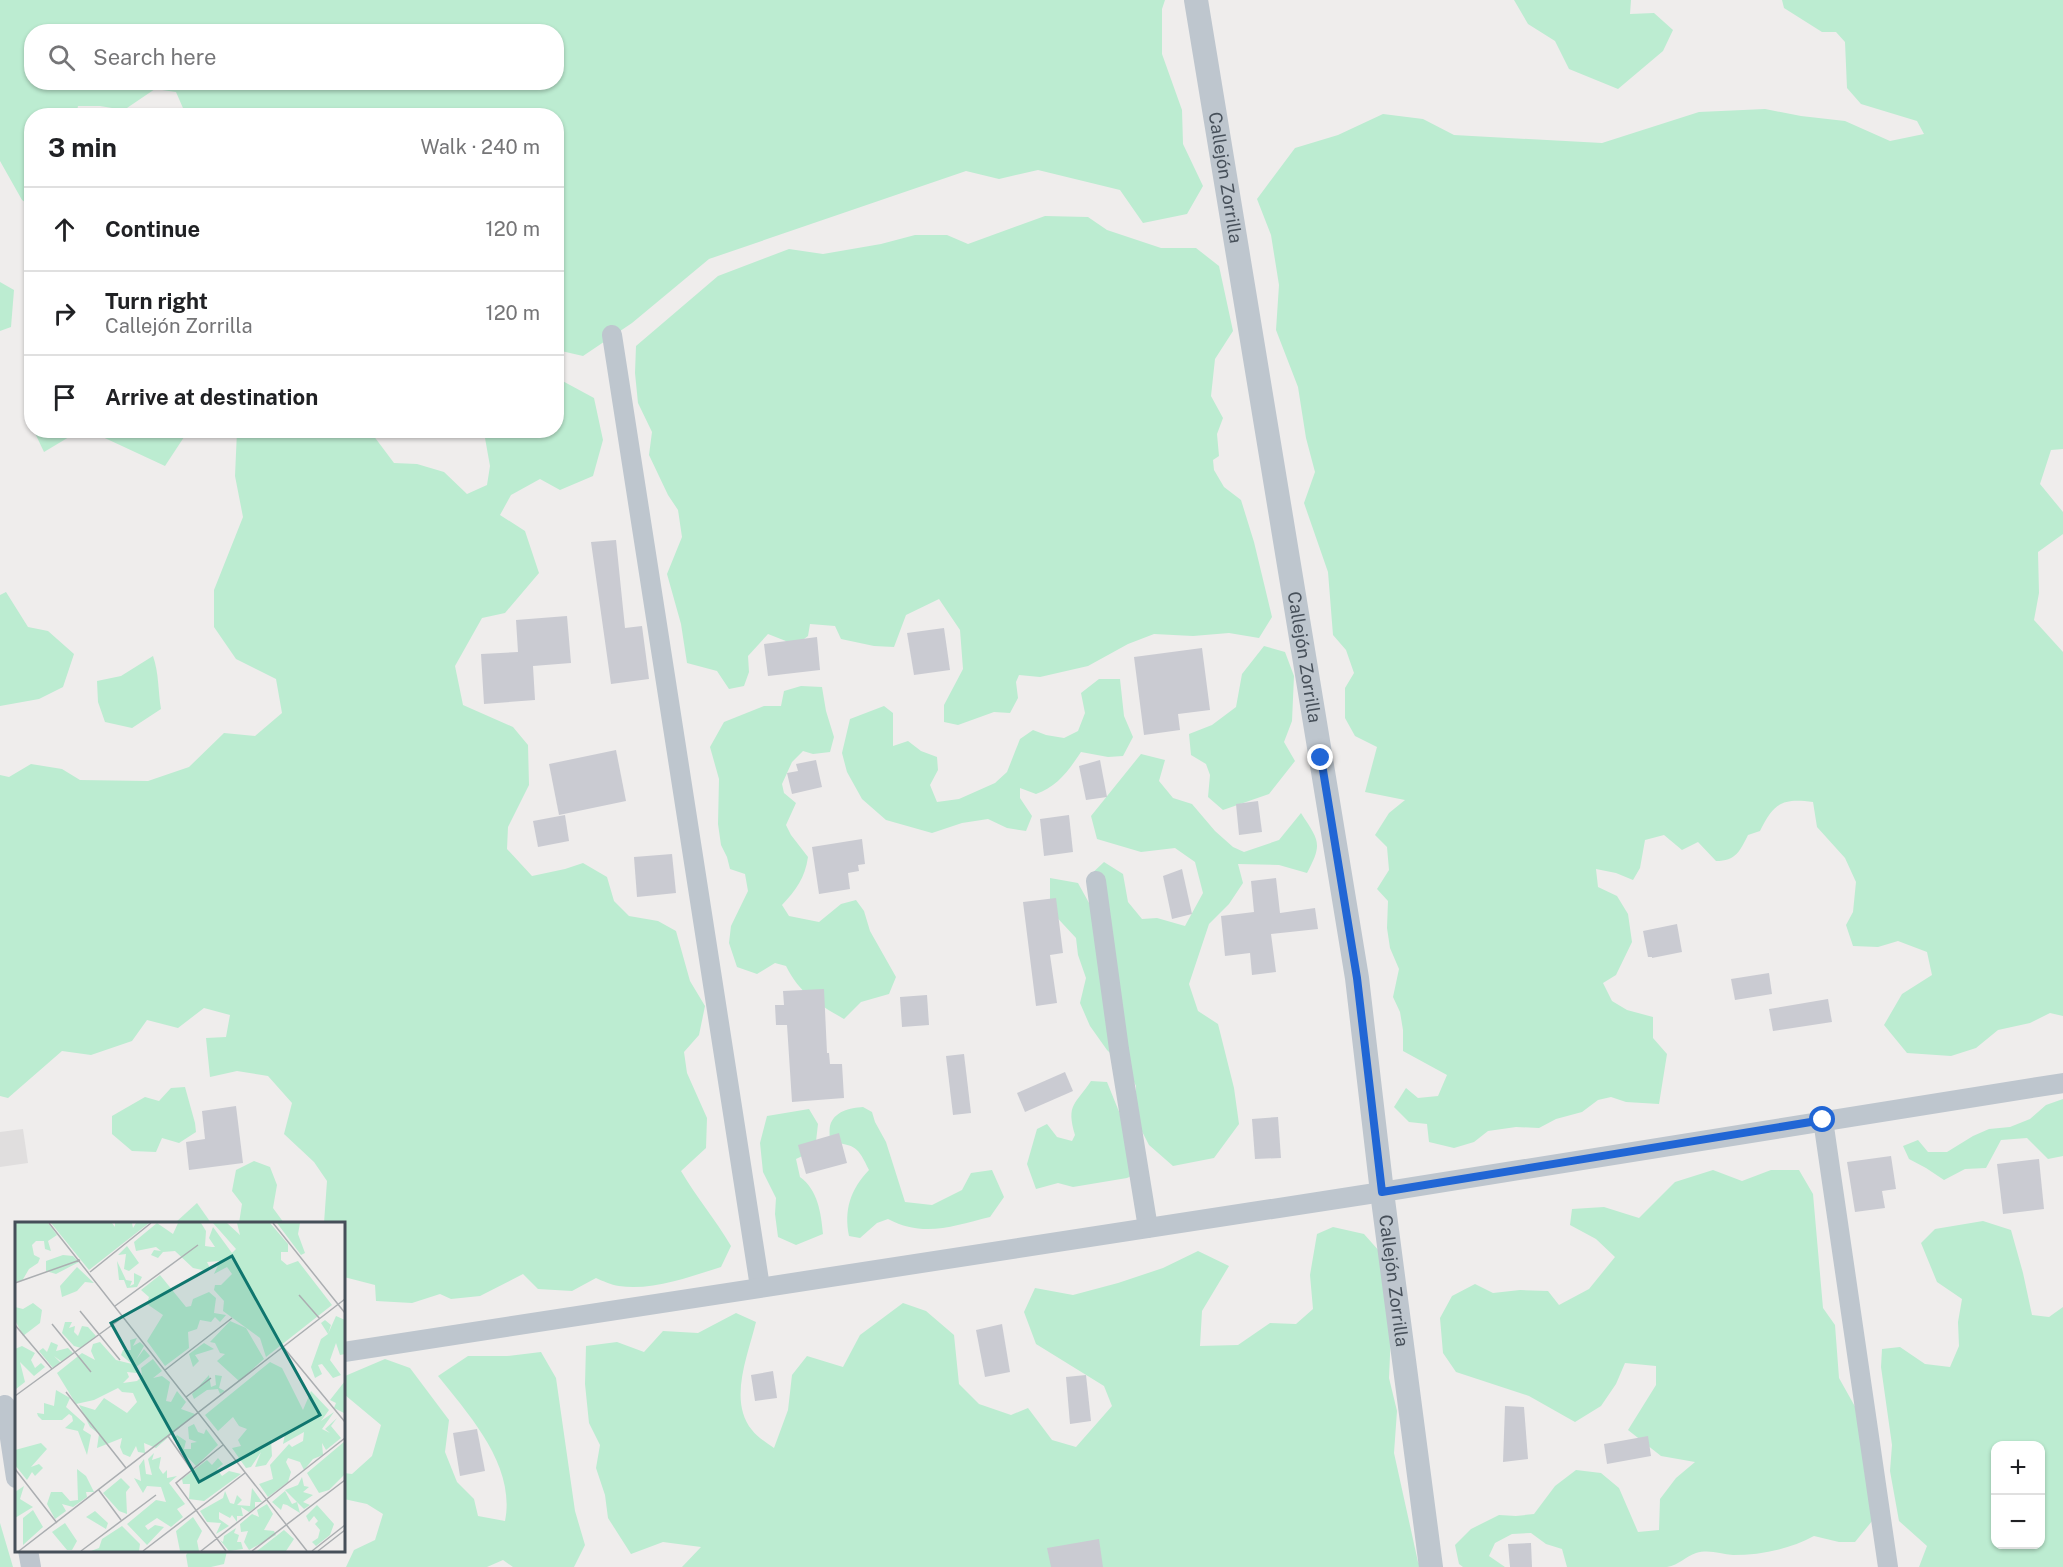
<!DOCTYPE html>
<html lang="en">
<head>
<meta charset="utf-8">
<style>
  :root { --surface:#fff; --page:#f6f6f6; --text:#202124; --muted:#757577; --line:#e0e0e0 }
  body { margin:0; font-family:"Public Sans",sans-serif; background:var(--page); color:var(--text) }
  .controls { position:absolute; right:18px; bottom:18px; display:grid; overflow:hidden; border-radius:12px; box-shadow:0 2px 4px #0004 }
  .controls button { width:54px; height:54px; display:grid; place-items:center; padding:0; border:0; border-bottom:2px solid var(--line); background:var(--surface); color:var(--text); font:30px sans-serif }
  .stop { position:absolute; width:18px; height:18px; margin:-14px; border:4px solid #2166d5; border-radius:50%; background:#fff }
  .stop.end { background:#2166d5; border-color:#fff; box-shadow:0 2px 6px #0008 }
  .list { margin:0; padding:0; list-style:none }
  h2 { display:flex; justify-content:space-between; align-items:center; height:78px; margin:0; padding:0 24px; font-size:26px }
  h2 small { font-size:20px; font-weight:400; color:var(--muted) }
  .list li { display:grid; grid-template-columns:39px 1fr auto; gap:18px; align-items:center; box-sizing:border-box; height:84px; padding:0 24px; border-top:2px solid var(--line) }
  .list b { display:block; font-size:22px; white-space:nowrap }
  .list p { margin:0; font-size:20px; white-space:nowrap; color:var(--muted) }
  .list em { font-size:20px; font-style:normal; color:var(--muted) }
  .icon { flex:none; width:33px; height:33px; fill:none; stroke:currentColor; stroke-width:2; stroke-linecap:round; stroke-linejoin:round }
  .map { position:relative; flex:none; width:2063px; height:1567px; overflow:hidden }
  .search { position:absolute; background:var(--surface); box-shadow:0 2px 4px #0004; left:24px; top:24px; width:540px; height:66px; display:flex; align-items:center; gap:15px; box-sizing:border-box; padding:0 21px; border-radius:24px; color:var(--muted); font-size:22px }
  .panel { position:absolute; background:var(--surface); box-shadow:0 2px 4px #0004; left:24px; top:108px; width:540px; height:330px; border-radius:24px }
  .map>svg:first-child { display:block }
  .education { fill:#e0dede }
  .green { fill:#bcecd1; fill-rule:evenodd }
  .building { fill:#cacbd2 }
  .lines { fill:none; stroke-linecap:round; stroke-linejoin:round }
  .minor { stroke:#bec6ce; stroke-width:20 }
  .tertiary { stroke:#bec6ce; stroke-width:24 }
  .route { stroke:#2166d5; stroke-width:8 }
  .labels { text-anchor:middle; stroke-width:6; stroke-linejoin:round; paint-order:stroke }
  .street-label { font-size:18px; fill:#464f59; stroke:#fff }
  .inset-road { fill:none; stroke:#abaeb1; stroke-width:1.5 }
  .view { fill:#0f766e; fill-opacity:0.15; stroke:#0f766e; stroke-width:3 }
  .inset-edge { fill:none; stroke:#464f59; stroke-width:3 }
</style>
</head>
<body>
<div class="map">
<svg width="2063" height="1567" viewBox="0 0 2063 1567">
  <rect width="100%" height="100%" fill="#efedec"/>
  <polygon class="education" points="23,1129 28,1163 0,1167 0,1132"/>
  <g class="green">
    <path d="M0,0H1165L1162,9V54L1182,110L1183,144L1203,186L1187,214L1143,223L1120,190L1038,170L999,179L966,171L709,259L632,323L583,356L557,350L556,116L186,115L176,92L155,89L124,110L100,106H78L76,115L32,116L31,206L22,200L0,161ZM32,32H556V82H32Z"/>
    <polygon points="1514,0 1631,0 1630,14 1654,13 1673,30 1663,51 1618,89 1569,69 1555,41 1528,24"/>
    <path d="M1782,0H2063V449L2051,450L2040,484L2063,512V534L2038,552L2039,593L2034,620L2063,652V1016L2050,1013L2030,1023L1998,1030L1976,1048L1951,1056L1907,1053L1884,1025L1902,994L1932,975L1927,952L1898,941L1878,947L1853,946L1846,925L1853,912L1856,882L1845,858L1817,827L1813,802C1782,798 1774,803 1760,831L1748,835C1740,851 1736,861 1716,861L1698,842L1682,850L1664,835L1645,840L1640,868L1633,880L1616,873L1596,869L1598,887L1617,896L1628,914L1632,942L1616,975L1603,983L1612,1001L1627,1010L1653,1017V1038L1667,1054L1659,1104L1626,1102L1611,1097L1598,1100L1582,1112L1556,1119L1539,1128L1516,1127L1488,1131L1474,1142L1454,1148L1429,1142L1427,1124L1409,1122L1394,1107L1406,1088L1418,1098L1438,1096L1447,1075L1403,1051V1030L1400,1012L1393,997L1399,969L1390,948L1387,928L1388,901L1377,889L1389,870L1387,847L1375,835L1389,813L1405,800L1365,792L1377,747L1355,736L1345,718V688L1354,673L1346,650L1333,635L1328,572L1304,503L1315,472L1306,438L1298,387L1276,330L1279,285L1271,235L1257,199L1295,148L1338,135L1383,114L1423,119L1454,135L1602,143L1699,112L1765,109L1801,116L1845,121L1890,141L1924,134L1917,121L1861,104L1847,88L1845,42L1836,32H1822L1784,8Z"/>
    <polygon points="1045,216 1088,217 1107,230 1161,248 1196,248 1219,266 1233,331 1215,359 1211,396 1223,418 1217,434 1219,456 1213,460 1214,470 1224,487 1241,500 1254,542 1272,617 1259,638 1229,633 1193,636 1154,634 1128,644 1088,666 1040,677 1019,675 1016,682 1018,698 1010,713 994,712 958,725 944,722 944,705 963,669 960,630 939,599 906,615 894,647 874,646 841,639 835,626 810,624 808,636 796,645 768,634 748,656 749,672 744,686 729,689 717,671 687,663 681,624 667,574 682,537 678,510 668,495 649,455 652,432 638,403 635,373 636,346 718,276 789,249 823,254 881,244 915,235 947,235 968,244"/>
    <polygon points="0,282 14,290 11,327 0,331"/>
    <path d="M557,378L594,398L603,440L593,476L560,490L540,479L511,495L500,515L525,531L539,573L505,613L482,618L455,666L463,705L513,727L528,745L529,785L508,827L507,849L532,876L565,869L583,863L607,877L614,901L629,916L658,921L676,931L690,981L705,1006L699,1035L684,1052L687,1073L707,1118L706,1148L681,1171C696,1197 716,1220 731,1246L721,1267C689,1277 652,1291 619,1286C611,1285 603,1281 596,1278L572,1291L538,1289L523,1274L480,1296L451,1299L440,1294L412,1303L376,1301L375,1285L344,1277V1224L324,1223L327,1181L314,1162L284,1134L292,1103L268,1076L237,1071L210,1077L206,1038L226,1037L230,1015L204,1008L178,1028L147,1020L132,1041L91,1055L62,1051L8,1098L0,1096V775L9,777L31,764L62,769L80,780L148,781L189,767L224,733L255,736L282,713L276,679L236,659L214,627V590L243,517L235,476L237,431H370L394,463L417,464L444,472L467,494L487,485L490,466L485,438L488,431L556,430Z"/>
    <polygon points="184,430 186,434 165,466 94,433 74,434 44,452 34,431"/>
    <polygon points="6,592 28,627 48,631 74,654 63,687 39,699 0,706 0,595"/>
    <polygon points="1264,646 1285,652 1294,676 1292,721 1284,742 1295,761 1269,794 1223,810 1208,797 1210,775 1206,764 1191,755 1189,734 1212,725 1236,707 1242,674"/>
    <path d="M153,656C159,673 158,691 161,709L132,728L105,722L98,702L97,681L121,676Z"/>
    <path d="M1099,679H1120L1124,716L1133,737L1123,756L1108,757L1081,752C1069,770 1057,787 1036,794L1020,788V798L1032,816L1026,831L1007,828L988,819L962,823L932,833L886,820L862,799L847,772L842,753L850,719L884,706L893,713V746L908,741L921,751L937,757L938,770L930,785L937,802L959,799L995,783L1007,772L1020,739L1033,730L1046,735L1064,738L1078,731L1085,713L1081,693Z"/>
    <path d="M801,686L822,687L826,711L834,737L830,752L813,754L803,751L792,762L782,784L784,793L796,803L786,825L791,835L808,857C805,878 796,890 782,905L789,916L819,922L841,904L856,900L864,911L870,931L896,977L889,994L861,1002L844,1019C818,1004 800,994 786,966L775,963L757,974L737,967L729,943L731,926L748,891L745,874L730,869L727,857L721,845L718,824L719,779L710,747L724,722L764,706H781L784,691Z"/>
    <path d="M1141,754L1165,760L1159,781L1173,798L1192,804L1215,831L1233,847L1244,852L1279,840L1301,813C1319,841 1323,843 1307,873L1279,865L1238,864L1243,883L1229,904L1209,924L1189,984L1198,1011L1218,1024L1234,1088L1239,1124L1214,1158L1173,1166L1149,1145L1134,1116L1136,1086L1128,1070L1107,1050L1090,1026L1080,1003L1086,978L1078,955L1076,938L1050,910V878L1078,883L1094,912L1102,907L1087,878L1104,862L1123,874L1128,902L1142,919L1157,918L1185,926L1203,893L1195,862L1175,848L1141,852L1097,839L1091,816Z"/>
    <path d="M1091,1081L1107,1082L1143,1171L1127,1178L1073,1187L1058,1183L1036,1189L1027,1164L1037,1129L1047,1124L1057,1137L1072,1141L1075,1135C1066,1104 1075,1105 1091,1081Z"/>
    <polygon points="185,1087 195,1123 196,1132 179,1143 162,1138 156,1152 132,1151 112,1134 112,1116 145,1097 159,1101 171,1088"/>
    <polygon points="2063,1099 2063,1156 2048,1159 2027,1138 2001,1140 1986,1168 1965,1169 1944,1180 1926,1168 1909,1159 1903,1146 1918,1140 1928,1152 1947,1152 1973,1136 1989,1129 2010,1127 2030,1119 2046,1105"/>
    <path d="M863,1107L872,1112L875,1122L886,1142L905,1202L932,1205L962,1190L971,1173L992,1170L1004,1197L990,1217C953,1226 924,1238 888,1219L877,1223L860,1238L849,1236C844,1210 850,1190 869,1170C858,1147 856,1145 830,1142C830,1138 829,1131 830,1126C834,1111 850,1108 863,1107Z"/>
    <path d="M809,1109L818,1124L815,1150L796,1159L800,1177C818,1190 821,1213 823,1234L796,1245L778,1237L775,1214L776,1198L763,1172L760,1143L767,1116Z"/>
    <polygon points="254,1161 270,1167 277,1185 273,1208 284,1223 239,1223 242,1204 232,1191 236,1170"/>
    <path d="M1713,1170L1742,1181L1771,1170H1799L1813,1194L1823,1308L1835,1325L1839,1378L1867,1428L1881,1510L1855,1542H1839L1814,1536C1790,1549 1761,1555 1733,1555C1721,1554 1709,1549 1696,1553C1686,1556 1679,1565 1667,1567H1567L1562,1549L1546,1544L1531,1533L1512,1534L1495,1543L1489,1556L1505,1567H1463L1459,1564L1455,1545L1471,1529L1499,1515L1516,1516L1534,1514L1555,1486L1576,1470L1601,1473L1619,1488L1638,1532L1659,1530L1660,1499L1676,1478L1695,1462L1661,1456L1628,1430L1656,1385V1366L1625,1363L1616,1384L1601,1406L1575,1422L1529,1396L1456,1372L1443,1353L1440,1318L1452,1296L1475,1284L1493,1293L1520,1290L1548,1291L1559,1305L1589,1289L1615,1257L1596,1239L1570,1225L1572,1209L1604,1207L1639,1218L1675,1182Z"/>
    <polygon points="197,1203 211,1223 175,1223"/>
    <path d="M1983,1221L2011,1230L2023,1273L2032,1315L2049,1317L2063,1307V1567H1919L1927,1546L1899,1521L1890,1471L1892,1445L1881,1367L1882,1349L1900,1347L1925,1364L1950,1367L1959,1346L1958,1322L1962,1299L1937,1282L1921,1243L1935,1229ZM1996,1446H2040V1544H1996Z"/>
    <path d="M1333,1227L1364,1234L1380,1252L1391,1333L1389,1378L1397,1411L1394,1453L1418,1562L1422,1567H682L701,1547L663,1542L631,1554L608,1518L605,1495L596,1468L600,1445L589,1423L585,1384L586,1346L617,1342L644,1352L663,1331L698,1333L736,1313L756,1322C748,1355 728,1401 752,1430C757,1437 767,1443 774,1448L788,1410L792,1375L807,1356L843,1367L860,1335L903,1303L926,1311L954,1335L959,1384L979,1404L1011,1415L1028,1408L1052,1440L1076,1447L1112,1406L1104,1386L1036,1344L1024,1312L1035,1288L1073,1295L1118,1283L1163,1268L1198,1251L1229,1266L1202,1311L1200,1346L1238,1345L1270,1323L1296,1324L1313,1309L1310,1275L1317,1234Z"/>
    <path d="M541,1352L556,1378L575,1511L585,1545L574,1567H513L503,1560L487,1567H346L354,1550L375,1540L383,1514L367,1504L344,1499V1473L352,1474L372,1456L381,1425L345,1395V1376L385,1359L410,1368L449,1420L445,1452L457,1482L474,1499L478,1516L505,1521C516,1466 470,1416 438,1376L468,1356H507Z"/>
    <polygon points="0,1523 13,1567 0,1567"/>
    <polygon points="189,1551 227,1551 224,1564 211,1567 188,1567 186,1555"/>
  </g>
  <g class="building">
    <polygon points="616,540 625,628 642,626 649,679 611,684 591,542"/>
    <polygon points="567,616 571,663 533,666 535,700 484,704 481,654 518,652 516,620"/>
    <polygon points="944,628 950,670 914,675 907,633"/>
    <polygon points="817,637 820,670 768,676 764,644"/>
    <polygon points="1202,648 1210,710 1178,714 1180,730 1144,735 1134,657"/>
    <polygon points="616,750 626,801 559,815 549,764"/>
    <polygon points="816,760 822,787 792,794 787,773 798,771 796,764"/>
    <polygon points="1100,760 1107,797 1086,800 1079,766"/>
    <polygon points="1258,801 1262,832 1239,835 1236,804"/>
    <polygon points="565,815 569,841 538,847 533,821"/>
    <polygon points="1069,815 1073,852 1044,856 1040,819"/>
    <polygon points="862,839 865,864 858,865 859,871 848,873 850,889 819,894 812,847"/>
    <polygon points="672,854 676,893 637,897 634,857"/>
    <polygon points="1182,869 1192,914 1172,919 1163,876"/>
    <polygon points="1276,878 1280,913 1315,908 1318,929 1271,934 1276,972 1252,975 1250,953 1225,956 1221,916 1254,912 1251,881"/>
    <polygon points="1056,898 1063,953 1050,955 1057,1003 1036,1006 1023,902"/>
    <polygon points="1677,924 1682,952 1652,958 1652,957 1648,957 1643,931"/>
    <polygon points="1769,973 1772,994 1735,1000 1731,979"/>
    <polygon points="824,989 827,1053 829,1053 830,1064 842,1064 844,1098 792,1102 787,1025 776,1025 775,1005 784,1005 783,991"/>
    <polygon points="927,995 929,1025 902,1027 900,997"/>
    <polygon points="1828,999 1832,1022 1773,1031 1769,1009"/>
    <polygon points="964,1054 971,1113 953,1115 946,1056"/>
    <polygon points="1065,1072 1073,1091 1025,1112 1017,1093"/>
    <polygon points="236,1106 243,1163 189,1170 186,1142 205,1139 202,1111"/>
    <polygon points="1278,1117 1281,1158 1255,1159 1252,1119"/>
    <polygon points="839,1133 847,1163 806,1174 798,1145"/>
    <polygon points="1891,1156 1896,1189 1882,1191 1885,1208 1855,1212 1847,1162"/>
    <polygon points="2039,1159 2044,1209 2003,1214 1997,1164"/>
    <polygon points="1002,1324 1010,1372 985,1377 976,1330"/>
    <polygon points="773,1371 777,1398 755,1401 751,1375"/>
    <polygon points="1086,1375 1091,1421 1070,1424 1066,1377"/>
    <polygon points="1505,1406 1524,1407 1528,1459 1503,1462"/>
    <polygon points="477,1429 485,1471 460,1476 453,1433"/>
    <polygon points="1648,1436 1651,1456 1607,1464 1604,1444"/>
    <polygon points="1099,1539 1103,1567 1051,1567 1047,1548"/>
    <polygon points="1531,1543 1532,1567 1510,1567 1508,1544"/>
  </g>
  <g class="lines">
    <g class="minor">
      <polyline points="612,335 760,1287"/>
      <polyline points="1096,881 1119,1049 1148,1228"/>
      <polyline points="1823,1120 1888,1567"/>
      <polyline points="344,1352 1382,1192 2063,1083"/>
      <polyline points="5,1405 16,1478"/>
      <polyline points="28,1550 31,1567"/>
    </g>
    <path class="tertiary" id="s1" d="M1196,0L1357,978L1382,1192L1431,1567"/>
  </g>
  <g class="lines">
    <polyline class="route" points="1321,758 1357,978 1382,1192 1823,1120"/>
  </g>
  <g class="labels">
    <g class="street-label">
      <text dy="6" stroke="none"><textPath href="#s1" startOffset="180">Callejón Zorrilla</textPath></text>
      <text dy="6" stroke="none"><textPath href="#s1" startOffset="666">Callejón Zorrilla</textPath></text>
      <text dy="6" stroke="none"><textPath href="#s1" startOffset="1296">Callejón Zorrilla</textPath></text>
    </g>
  </g>
  <g transform="translate(15 1222)">
    <rect width="330" height="330" fill="#efedec"/>
    <path d="M0,1H33L42,13L33,19L36,29L30,27L29,19H21L17,23L19,33L25,36L23,41L14,47L7,59L0,60ZM36,1H97L100,5V1H117L118,6L121,1H134L74,48ZM142,1L158,12L163,1H186L191,9L190,24L197,25H200L194,16L198,5L217,31L221,27L198,1H212L225,13L222,1H255L273,22V30H266V38L272,43L283,39L317,83L251,135L245,116L208,89L209,79L199,68L200,63H206L217,52L212,45L199,52L205,39L192,40L195,46L192,49L178,46L160,29L148,30L143,36L136,33L139,28L146,29L141,25L121,29L119,20ZM262,1H285L283,12L290,31L286,33ZM112,24L124,41L114,49L109,47L111,32L103,33ZM48,33L58,34L64,40L41,52L31,49V39ZM102,39L111,58L117,59L115,64L119,62V51L127,55L122,65L112,66L109,58H104ZM62,45L79,61L70,60L62,69L47,75L45,64ZM145,53L171,85L176,84L178,77L194,70L201,76L199,91L211,93L205,100L200,95L196,100L185,98L182,107L173,110L174,126L150,144L132,119L148,93L132,82L134,75L126,68ZM18,81L27,88L25,101L8,114L0,98V85L8,87ZM321,94L330,98V132L325,133L321,121L315,138L326,153L318,156L307,142L303,143L307,152L300,156L296,145L306,117L313,112L306,101L310,98L316,103L313,112ZM215,99L231,106L249,137L224,159L202,139L210,132L205,131L200,121L195,120ZM50,100H57L54,106L60,104L59,110L63,114L67,104L73,105L81,114L66,126L59,124L47,111ZM122,116L118,124L125,120L129,124L121,138L129,127L135,134L120,146L122,151L112,150L114,155L108,161L122,159L127,154L126,146L138,137L147,149L138,156L147,154L155,160L151,179L156,180L162,169L171,180L166,187L180,192L141,226L129,221L130,231L123,230L121,224L115,235L108,232L105,225L107,216L82,226L84,212L75,205L64,183L80,188L89,176L112,191L122,180L118,171L107,170L103,166L79,178L61,182L42,151L67,131L80,138L76,129L78,122L85,120L101,138L117,142L106,133L108,128H116L115,118ZM36,120L43,123L41,129L53,126L58,131L47,140L39,134L46,141L38,146L24,129L28,126L32,130ZM189,121L199,127L180,133L184,139L178,145L174,132ZM7,124L20,131L16,138L20,146L26,141L30,145L19,154L5,140L10,160L1,167L0,127ZM255,140L267,146L288,188L296,169L314,188L306,199L319,190L307,207L315,211L310,207L322,196L316,204L326,216L311,228L307,221L308,233L298,237L289,248L285,240L273,236L271,240L276,250L273,260L253,275L244,262L258,257L255,243L274,222L277,225L288,219L289,210L268,222L270,212L256,218L257,234L251,243L240,245L246,230L236,245L231,246L217,226L226,224L223,218L232,207L224,204L218,195L203,209L190,193ZM194,153L196,165L201,163L200,153L207,154L204,166L210,169L205,172L203,167L192,168L179,177L177,172ZM330,159V189L329,191L319,186L321,181L315,178ZM41,168L55,176L51,185L70,202L68,208L76,213L72,233L63,209L50,206L58,199L57,194L54,192L47,198H27L23,194L22,191L29,192V181L39,184ZM179,202L183,210L189,212L191,207L203,223L181,244L163,225V216L158,218L162,213L171,219L169,227H176V221L182,220L174,217L173,205ZM330,219L329,253L314,268L304,271L292,251ZM26,221L32,227L16,245L24,242L28,246L20,254L17,250L12,258L0,243V228ZM139,231L137,238L146,235L144,246L148,252L152,248V256L162,254L154,261L170,282L162,287L168,295L156,305L142,296L130,304L133,308L140,303L149,305L132,323L112,302L141,278L151,280L146,265L132,264L128,271L119,256L126,259L124,244L129,237L131,252L137,253L133,237ZM203,236L208,242L202,247L207,254L214,249L226,252L189,279L174,277L175,262H168L167,257L192,238L197,243ZM62,247L71,254L79,270H71L72,275L58,285L47,282L51,289L40,297L32,282L36,270H47L55,279L63,278ZM287,255L289,264L294,265L288,270L298,273L288,280L295,283L289,287L270,268L283,263ZM106,256L115,265L111,270L112,292L104,289L88,271ZM9,264L5,277L18,285L0,296V270ZM237,266L247,280H240V286L234,290L226,285L228,294H222V300L217,293L215,296L204,290V297L214,304L201,312L206,301L192,300L185,289L208,276L210,269L215,281L219,282L222,273L227,278L222,283L235,284ZM270,269L277,282L282,280L285,291L272,283L268,282L266,288L257,280ZM252,282L258,292L249,308L259,309L261,313L234,328L229,320L233,309L226,310L225,302L237,292L244,295L242,288ZM302,283L319,302L315,313L301,324L297,320L303,316L305,308L300,302L303,299L299,294L294,300L291,294ZM18,288L28,305L8,323V296ZM80,289L93,301L91,307L71,295ZM178,295L187,309L182,319L184,329H165L161,309ZM50,301L62,319L57,328H52L37,310ZM107,304L125,322L124,329H76L84,326L87,317ZM221,306L219,311L224,313L222,320H226L228,327L214,329L205,318L208,320L209,314ZM269,308L279,317L271,329H242Z" fill="#bcecd1"/>
    <path class="inset-road" d="M34,1L292,329M258,1L330,91M75,50L136,1M0,61L65,38M284,73L305,97M100,84L183,23M65,89L105,138M37,102L76,150M0,103L37,147M269,126L330,200M150,148L217,96M51,170L111,246M0,174L108,95M171,175L196,156M153,214L176,247M208,223L161,261L211,329M0,247L42,301M83,267L106,298M4,329L330,77M66,329L141,273M128,329L230,251M186,329L330,216M237,329L330,258M297,329L330,303M303,329L330,308"/>
    <path class="view" d="M217,34L305,193L184,260L96,101Z"/>
    <rect width="330" height="330" class="inset-edge"/>
  </g>
</svg>
<div class="controls">
<button>+</button>
<button>−</button>
</div>
<div class="stop" style="left:1823px;top:1120px"></div>
<div class="stop end" style="left:1321px;top:758px"></div>
<div class="search"><svg class="icon" aria-label="search" viewBox="0 0 24 24"><circle cx="10" cy="10" r="6"/><path d="M15 15l6 6"/></svg>Search here</div>
<section class="panel">
<h2>3 min<small>Walk · 240 m</small></h2>
<ul class="list">
<li><svg class="icon" aria-label="ahead" viewBox="0 0 24 24"><path d="M12 20V5M6 11l6-6 6 6"/></svg><div><b>Continue</b></div><em>120 m</em></li>
<li><svg class="icon" aria-label="right" viewBox="0 0 24 24"><path d="M7 20v-9h11M14 6l5 5-5 5"/></svg><div><b>Turn right</b><p>Callejón Zorrilla</p></div><em>120 m</em></li>
<li><svg class="icon" aria-label="arrive" viewBox="0 0 24 24"><path d="M6 21V4h12l-3 4 3 4H6"/></svg><div><b>Arrive at destination</b></div></li>
</ul>
</section>
</div>
</body>
</html>
